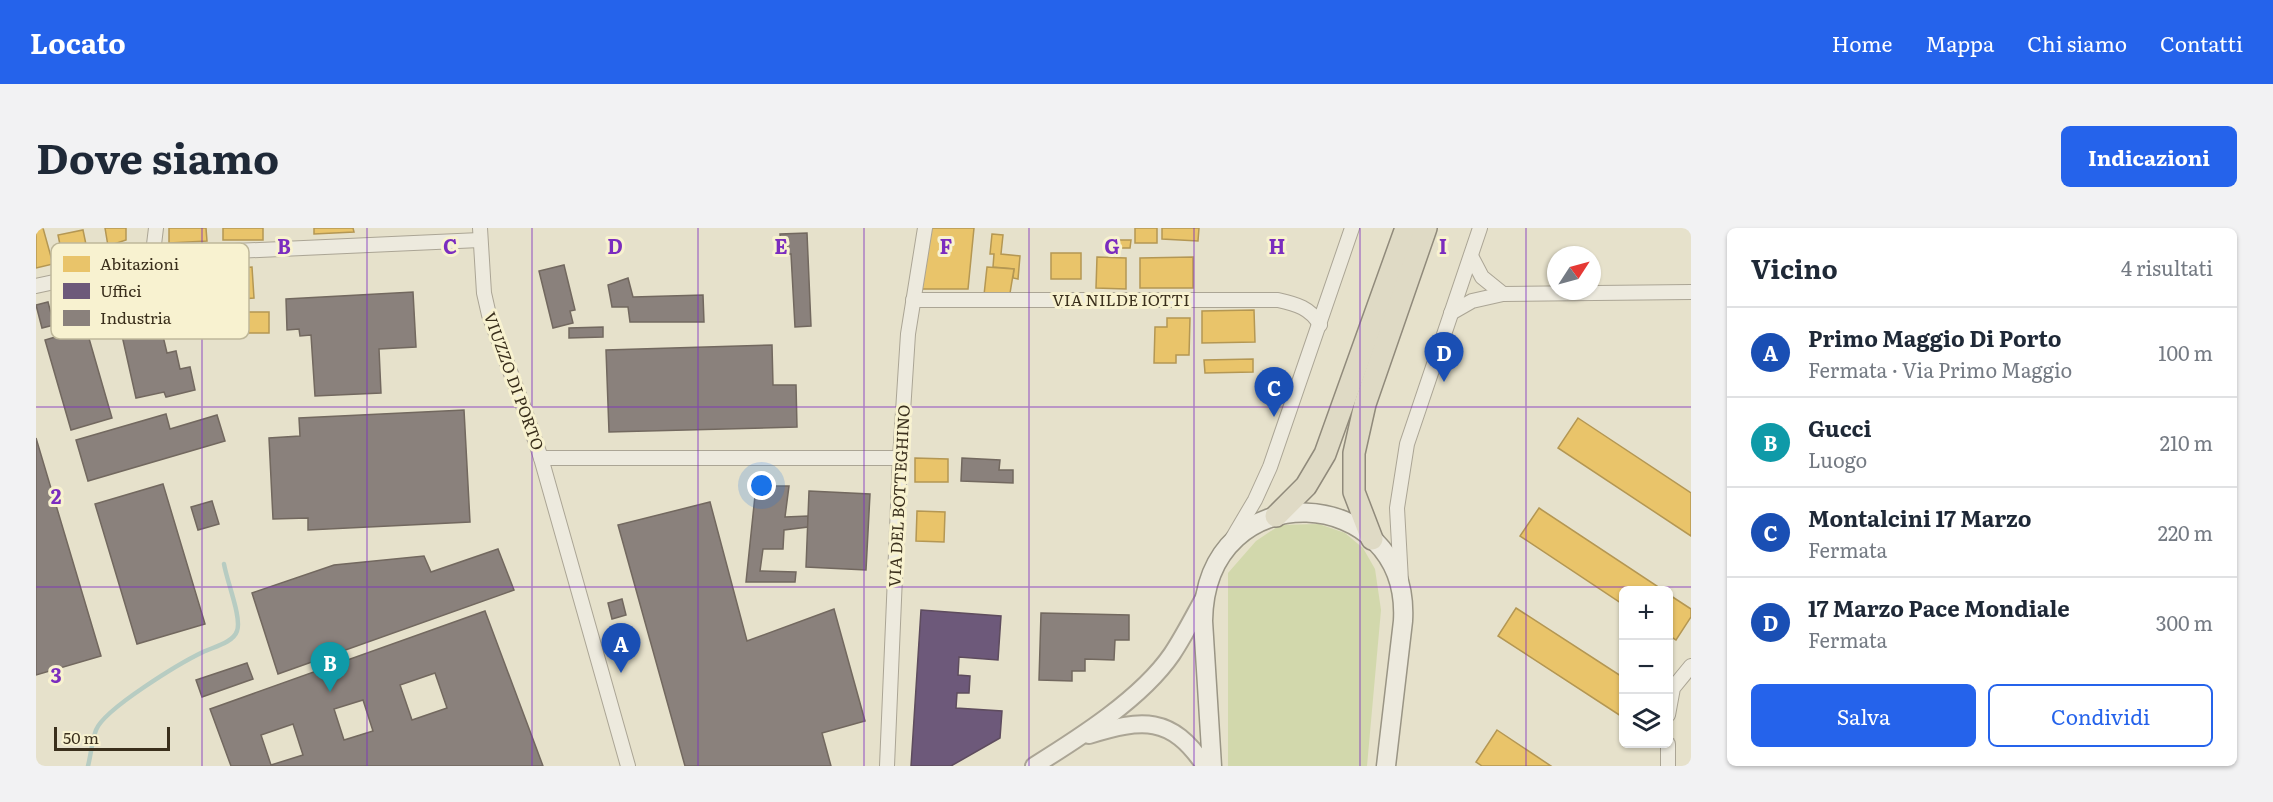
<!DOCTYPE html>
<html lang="it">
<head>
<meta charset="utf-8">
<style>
  :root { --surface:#fff; --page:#f2f2f3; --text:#1f2937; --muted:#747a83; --line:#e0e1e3; --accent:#2563eb }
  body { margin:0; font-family:Literata,serif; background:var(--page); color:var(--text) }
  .controls { position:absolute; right:18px; bottom:18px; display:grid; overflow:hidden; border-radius:9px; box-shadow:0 2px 4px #0004 }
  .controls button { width:54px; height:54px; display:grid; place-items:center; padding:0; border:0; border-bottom:2px solid var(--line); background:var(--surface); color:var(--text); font:30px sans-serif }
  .compass { position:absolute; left:1511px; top:18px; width:54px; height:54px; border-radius:50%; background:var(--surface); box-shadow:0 2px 4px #0004; rotate:54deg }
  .scale { position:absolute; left:18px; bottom:15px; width:116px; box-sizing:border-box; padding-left:6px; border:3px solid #3a2f1c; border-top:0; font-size:16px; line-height:21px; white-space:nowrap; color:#3a2f1c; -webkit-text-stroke:4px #f8f2d0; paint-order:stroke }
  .you { position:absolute; left:726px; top:258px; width:21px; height:21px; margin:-15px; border:4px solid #fff; border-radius:50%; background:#1a73e8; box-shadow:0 0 0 9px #1a73e833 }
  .badge { display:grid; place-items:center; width:39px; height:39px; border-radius:50%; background:var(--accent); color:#fff; font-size:20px; font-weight:700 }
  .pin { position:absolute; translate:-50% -50px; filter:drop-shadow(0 2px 3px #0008) }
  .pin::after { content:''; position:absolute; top:32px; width:21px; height:18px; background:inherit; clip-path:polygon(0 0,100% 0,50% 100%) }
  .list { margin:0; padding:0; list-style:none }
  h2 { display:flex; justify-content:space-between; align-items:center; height:78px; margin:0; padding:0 24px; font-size:26px }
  h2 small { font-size:20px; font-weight:400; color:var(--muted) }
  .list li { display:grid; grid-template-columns:39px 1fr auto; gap:18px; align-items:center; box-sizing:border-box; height:90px; padding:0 24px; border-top:2px solid var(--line) }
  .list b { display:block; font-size:22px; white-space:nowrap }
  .list p { margin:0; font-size:20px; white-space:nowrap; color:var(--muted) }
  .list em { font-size:20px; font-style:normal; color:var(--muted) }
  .actions { display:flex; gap:12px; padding:18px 24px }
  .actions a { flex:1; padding:14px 0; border:2px solid var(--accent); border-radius:9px; text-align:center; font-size:21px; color:var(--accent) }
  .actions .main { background:var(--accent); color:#fff }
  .icon { flex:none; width:33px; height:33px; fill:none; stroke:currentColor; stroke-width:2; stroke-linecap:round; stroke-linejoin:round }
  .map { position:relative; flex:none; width:1655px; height:538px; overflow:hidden; border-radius:9px }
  header { display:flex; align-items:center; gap:36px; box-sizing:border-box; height:84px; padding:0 30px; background:var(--accent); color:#fff }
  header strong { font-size:28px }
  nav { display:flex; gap:33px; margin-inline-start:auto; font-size:21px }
  .intro { display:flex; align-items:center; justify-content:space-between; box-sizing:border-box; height:144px; padding:0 36px }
  h1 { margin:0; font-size:42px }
  .button { padding:15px 27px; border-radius:9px; background:var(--accent); color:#fff; font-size:21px; font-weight:700 }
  main { display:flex; gap:36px; padding:0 36px }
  aside { flex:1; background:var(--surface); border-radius:9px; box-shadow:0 2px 4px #0004 }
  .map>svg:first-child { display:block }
  .green { fill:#d2d8ac }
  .homes { fill:#e9c46a; stroke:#b49753; stroke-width:1.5 }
  .offices { fill:#6d597a; stroke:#5e4c5e; stroke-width:1.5 }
  .industry { fill:#8a817c; stroke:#72685f; stroke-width:1.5; fill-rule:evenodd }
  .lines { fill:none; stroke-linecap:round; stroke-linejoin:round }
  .stream { stroke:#b7ccc2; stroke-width:4.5 }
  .minor-casing { stroke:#aba595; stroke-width:16 }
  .tertiary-casing { stroke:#aba595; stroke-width:20 }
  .secondary-casing { stroke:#9a9585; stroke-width:21 }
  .trunk-casing { stroke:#908a7b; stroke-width:24 }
  .minor { stroke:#edeade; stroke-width:14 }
  .tertiary { stroke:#edeade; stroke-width:16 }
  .secondary { stroke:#edeade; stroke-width:18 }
  .trunk { stroke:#dfdac5; stroke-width:21 }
  .grid { fill:none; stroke:#7b2cbf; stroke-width:1.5; stroke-opacity:0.55 }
  .labels { text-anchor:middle; stroke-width:6; stroke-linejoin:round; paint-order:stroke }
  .street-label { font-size:16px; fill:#3a2f1c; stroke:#f8f2d0 }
  .key { fill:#f8f2d0; stroke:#bfb89a; stroke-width:1.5 }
  .key-label { font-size:16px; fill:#3a2f1c }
  .grid-label { font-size:20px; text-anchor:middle; font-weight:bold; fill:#7b2cbf; stroke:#f8f2d0; stroke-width:6; stroke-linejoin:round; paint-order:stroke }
</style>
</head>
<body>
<header>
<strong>Locato</strong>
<nav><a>Home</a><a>Mappa</a><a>Chi siamo</a><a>Contatti</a></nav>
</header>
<div class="intro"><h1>Dove siamo</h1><a class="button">Indicazioni</a></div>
<main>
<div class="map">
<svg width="1655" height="538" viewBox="0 0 1655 538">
  <rect width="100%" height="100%" fill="#e6e1cb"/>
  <polygon class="green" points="1283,296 1309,305 1327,320 1339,341 1345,382 1331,538 1192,538 1192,345 1220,313 1244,297"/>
  <g class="homes">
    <polygon points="0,0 7,0 17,36 0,40"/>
    <polygon points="69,0 90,0 90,12 72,18"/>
    <polygon points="133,0 170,0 171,13 133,15"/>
    <rect x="187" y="0" width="40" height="12"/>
    <polygon points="278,0 317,0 318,4 278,6"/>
    <polygon points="895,0 938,0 932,61 885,61"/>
    <rect x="1099" y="0" width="22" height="15"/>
    <polygon points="1126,0 1163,0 1162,13 1126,11"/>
    <polygon points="47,2 53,31 28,36 22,7"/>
    <polygon points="956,6 967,7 965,26 984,28 982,51 977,50 978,41 957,39 958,26 954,26"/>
    <polygon points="1083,12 1095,12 1094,20 1083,20"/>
    <rect x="1015" y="25" width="30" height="26"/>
    <polygon points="1061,29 1090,30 1090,61 1060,60"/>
    <polygon points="1157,29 1157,60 1104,60 1104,30"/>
    <polygon points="216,39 218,70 191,72 189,41"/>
    <polygon points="951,39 978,41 974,65 948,67"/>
    <polygon points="1218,82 1219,114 1166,115 1166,83"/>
    <rect x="204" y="84" width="29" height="21"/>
    <polygon points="1131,90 1154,90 1153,127 1140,127 1140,135 1118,135 1119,99 1131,99"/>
    <polygon points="1217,131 1217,144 1169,145 1168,132"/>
    <polygon points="1542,190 1655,265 1655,308 1522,220"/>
    <polygon points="879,230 912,231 912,254 879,254"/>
    <polygon points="1503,280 1627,362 1588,362 1588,377 1484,308"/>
    <polygon points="881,283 909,284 908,314 880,313"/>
    <polygon points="1632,366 1655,381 1655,389 1640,412 1632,407"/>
    <polygon points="1480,380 1588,450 1588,490 1462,408"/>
    <polygon points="1461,502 1515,538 1446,538 1440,534"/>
  </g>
  <polygon class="offices" points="885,382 965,388 962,432 923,429 922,447 934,448 933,465 921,465 920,480 966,483 964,510 915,538 875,538"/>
  <g class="industry">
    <polygon points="771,5 775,98 759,99 755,26 745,26 744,6"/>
    <polygon points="528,37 539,82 534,83 537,95 517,100 503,43"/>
    <polygon points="592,50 597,69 667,67 668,94 594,94 592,79 576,79 572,57"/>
    <polygon points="109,56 121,109 127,108 131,125 140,123 144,141 154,139 159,162 130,169 128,164 100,170 76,63"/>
    <polygon points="377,64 380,119 343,121 345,165 279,168 275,107 264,108 263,101 251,102 250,71"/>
    <polygon points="12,74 18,97 6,100 0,77"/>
    <polygon points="567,99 567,109 533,110 533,100"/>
    <polygon points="50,100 76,190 35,202 9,112"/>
    <polygon points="736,117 737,157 760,157 761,199 573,204 570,122"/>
    <polygon points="428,182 434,294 272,302 272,290 237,291 233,210 264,208 263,190"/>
    <polygon points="130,186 134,201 181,187 189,213 52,253 40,212"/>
    <polygon points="0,210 65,428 0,447"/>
    <polygon points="926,230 964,232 963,242 977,242 977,255 925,253"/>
    <polygon points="127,256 169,396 101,416 59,276"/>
    <polygon points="720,258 753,258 749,289 772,288 772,299 748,302 747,321 727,321 724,343 760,344 759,354 710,354"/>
    <polygon points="773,263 834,266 830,342 770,339"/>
    <polygon points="176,273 183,296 162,302 155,279"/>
    <polygon points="674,274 711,413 798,381 829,493 786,505 795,538 649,538 582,297"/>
    <polygon points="462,321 478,362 242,446 216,365 298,337 388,328 395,344"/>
    <polygon points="586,371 590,387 576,391 572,375"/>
    <path d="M449,383L507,538H195L174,481ZM399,445L411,480L376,492L364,457ZM327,472L337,503L308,512L298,481ZM257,496L267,527L235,537L225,507Z"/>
    <polygon points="1005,385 1093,387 1093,412 1079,412 1078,432 1049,431 1049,443 1036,443 1036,453 1003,452"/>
    <polygon points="211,435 217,451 166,469 160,452"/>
  </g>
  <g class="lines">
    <path class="stream" d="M52,538C55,526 56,513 60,502C68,481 144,435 167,424C177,419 197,415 201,403C206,390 191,354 188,336"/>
    <defs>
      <g id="minor">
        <polyline points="444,0 448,65 453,87 489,183 505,230 592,538"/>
        <polyline points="1435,28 1446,49 1467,66"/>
        <polyline points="116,33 133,26 444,12"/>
        <polyline points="0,58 116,33 120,0"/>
        <path d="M877,72H1242C1260,76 1275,80 1284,97"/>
        <polyline points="1415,85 1436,73 1467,66 1655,64"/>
        <polyline points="505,230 864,230"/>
        <polyline points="1196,311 1219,272 1234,239 1316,0"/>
        <polyline points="1365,353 1361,280 1371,216 1444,0"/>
        <polyline points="1632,487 1637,460 1655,438"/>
        <polyline points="851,538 864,230 872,106 889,0"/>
        <polyline points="1632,538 1632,516"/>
      </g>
      <g id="tertiary">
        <path d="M1053,507C1106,491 1135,487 1169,538"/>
        <path d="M998,538C1043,510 1106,470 1136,426C1148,408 1158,388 1168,370"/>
      </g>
      <path id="secondary" d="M1176,538L1167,393C1169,242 1375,255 1367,393L1350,538"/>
      <g id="trunk">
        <polyline points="1240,288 1270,258 1289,226 1370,0"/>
        <polyline points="1336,311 1318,264 1318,225 1329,176 1390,0"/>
      </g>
    </defs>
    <use href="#minor" class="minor-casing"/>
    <use href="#tertiary" class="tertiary-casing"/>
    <use href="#secondary" class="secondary-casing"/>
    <use href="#trunk" class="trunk-casing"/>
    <use href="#minor" class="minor"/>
    <use href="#tertiary" class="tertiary"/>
    <use href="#secondary" class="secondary"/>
    <use href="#trunk" class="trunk"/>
  </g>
  <path class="grid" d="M166,0V538M331,0V538M496,0V538M662,0V538M828,0V538M993,0V538M1158,0V538M1324,0V538M1490,0V538M0,179H1655M0,359H1655"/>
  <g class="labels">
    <g class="street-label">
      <text x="1085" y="78">VIA NILDE IOTTI</text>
      <text transform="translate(478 153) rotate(70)" y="6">VIUZZO DI PORTO</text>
      <text transform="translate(863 268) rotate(-87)" y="6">VIA DEL BOTTEGHINO</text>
    </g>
  </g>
  <rect x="15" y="15" width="198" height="96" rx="9" class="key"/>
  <rect x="27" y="28" width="27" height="16" fill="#e9c46a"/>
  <rect x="27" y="55" width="27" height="16" fill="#6d597a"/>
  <rect x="27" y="82" width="27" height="16" fill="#8a817c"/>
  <g class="key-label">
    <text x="64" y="42">Abitazioni</text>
    <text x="64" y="69">Uffici</text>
    <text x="64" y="96">Industria</text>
  </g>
  <g class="grid-label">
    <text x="248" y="26">B</text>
    <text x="414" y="26">C</text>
    <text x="579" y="26">D</text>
    <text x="745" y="26">E</text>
    <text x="910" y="26">F</text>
    <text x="1076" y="26">G</text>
    <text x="1241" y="26">H</text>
    <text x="1407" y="26">I</text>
    <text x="20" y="276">2</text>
    <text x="20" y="455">3</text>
  </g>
</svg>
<div class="controls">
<button>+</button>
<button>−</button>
<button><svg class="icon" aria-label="layers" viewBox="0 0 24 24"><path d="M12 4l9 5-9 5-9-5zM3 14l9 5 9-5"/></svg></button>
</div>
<svg class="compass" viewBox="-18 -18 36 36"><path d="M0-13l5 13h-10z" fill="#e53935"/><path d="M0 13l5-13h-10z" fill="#747a83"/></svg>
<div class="scale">50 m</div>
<div class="you"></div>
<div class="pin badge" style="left:585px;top:445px;background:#1a4fb4">A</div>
<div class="pin badge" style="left:294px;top:464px;background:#0f9aa8">B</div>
<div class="pin badge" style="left:1238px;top:189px;background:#1a4fb4">C</div>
<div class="pin badge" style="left:1408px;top:154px;background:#1a4fb4">D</div>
</div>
<aside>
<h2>Vicino<small>4 risultati</small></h2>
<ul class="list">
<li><span class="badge" style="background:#1a4fb4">A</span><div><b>Primo Maggio Di Porto</b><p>Fermata · Via Primo Maggio</p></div><em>100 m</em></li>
<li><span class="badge" style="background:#0f9aa8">B</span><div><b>Gucci</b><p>Luogo</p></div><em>210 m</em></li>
<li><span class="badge" style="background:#1a4fb4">C</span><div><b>Montalcini 17 Marzo</b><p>Fermata</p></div><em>220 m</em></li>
<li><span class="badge" style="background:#1a4fb4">D</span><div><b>17 Marzo Pace Mondiale</b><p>Fermata</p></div><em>300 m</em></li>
</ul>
<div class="actions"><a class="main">Salva</a><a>Condividi</a></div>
</aside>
</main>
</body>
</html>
